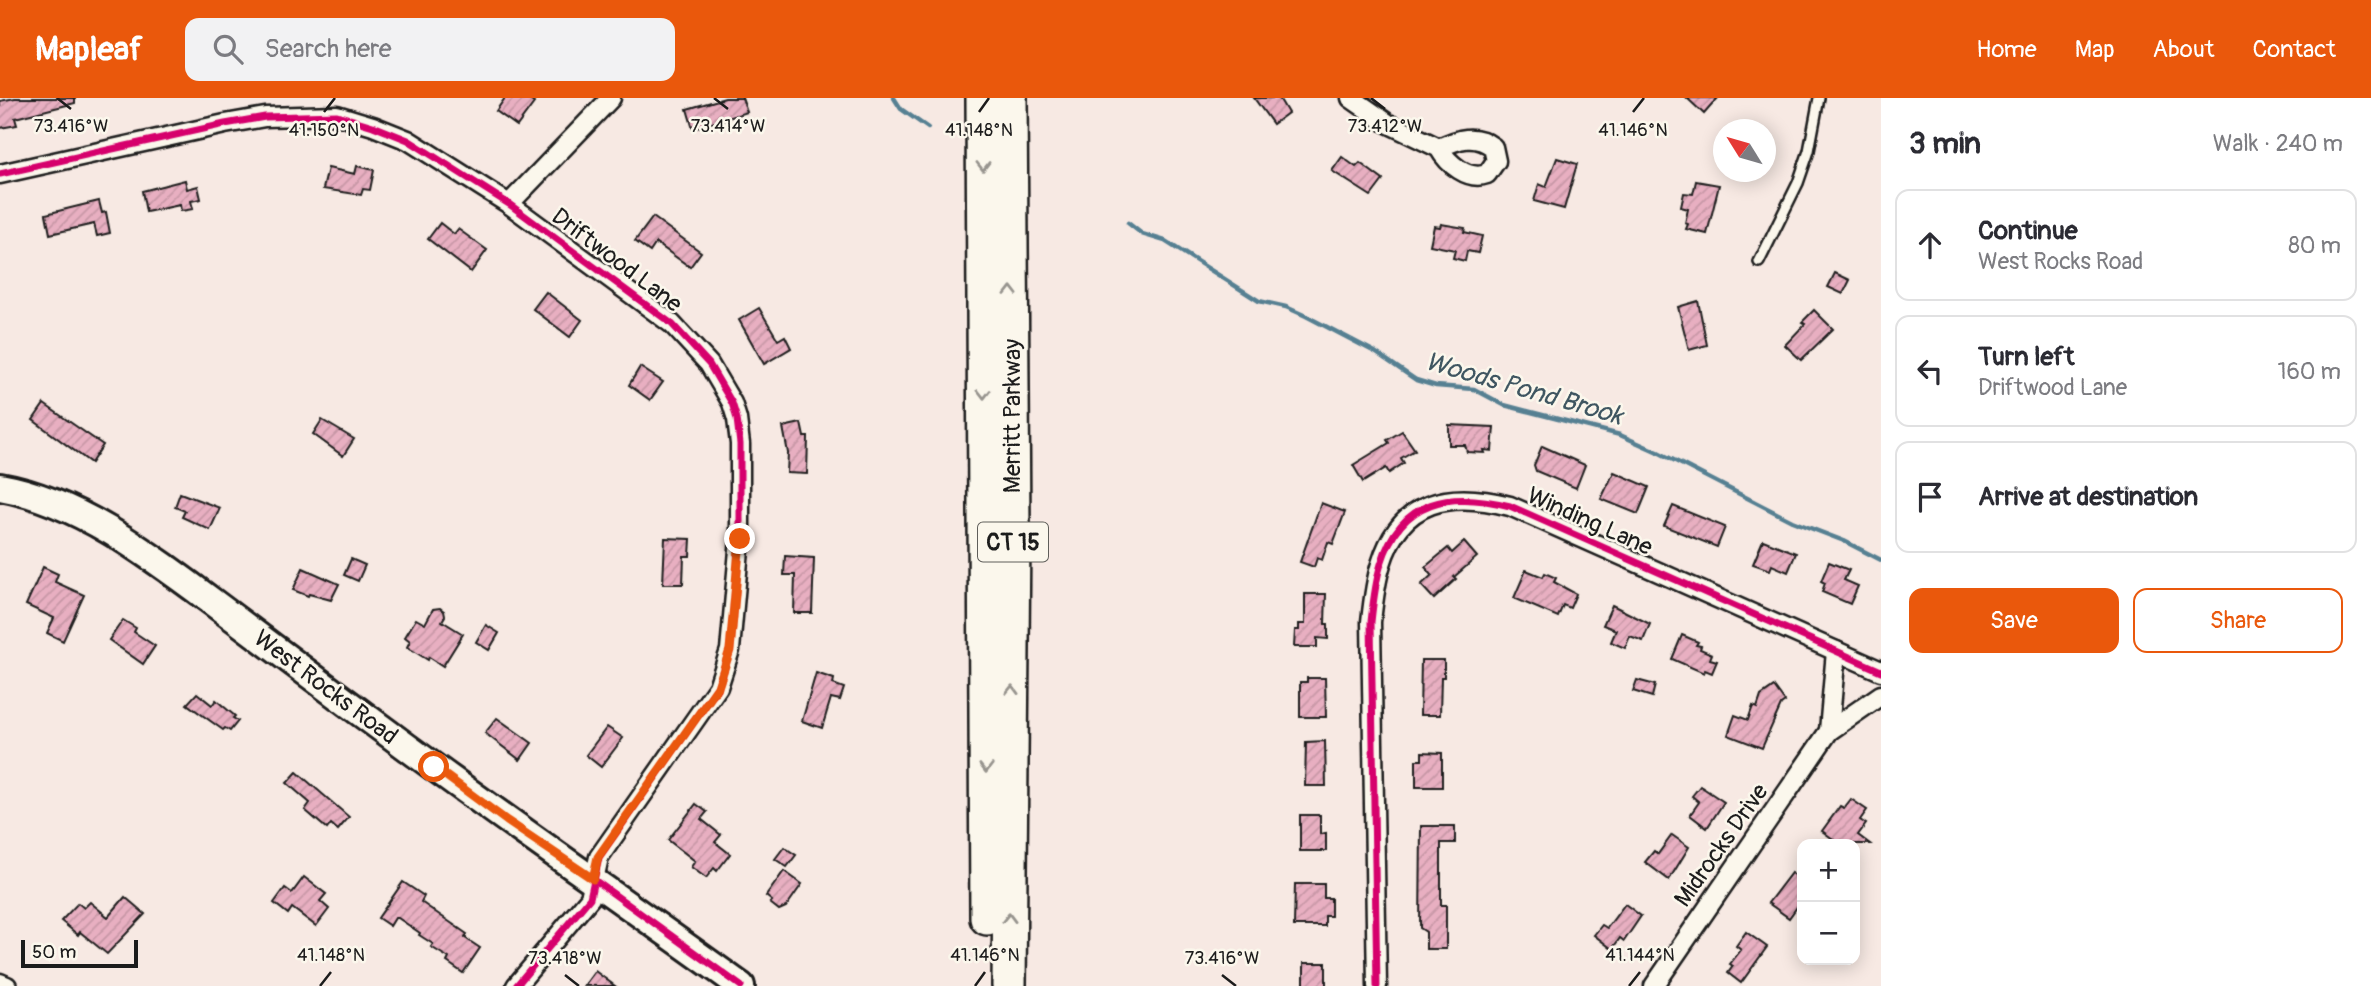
<!DOCTYPE html>
<html lang="en">
<head>
<meta charset="utf-8">
<style>
  :root { --surface:#fff; --page:#f2f2f3; --text:#2b2b33; --muted:#7c7c81; --line:#e1e1e2; --accent:#ea580c }
  body { margin:0; font-family:Pangolin,sans-serif; background:var(--page); color:var(--text) }
  .controls { position:absolute; right:21px; bottom:21px; display:grid; overflow:hidden; border-radius:14px; box-shadow:0 4px 18px #0003 }
  .controls button { width:63px; height:63px; display:grid; place-items:center; padding:0; border:0; border-bottom:2px solid var(--line); background:var(--surface); color:var(--text); font:35px sans-serif }
  .compass { position:absolute; left:1713px; top:21px; width:63px; height:63px; border-radius:50%; background:var(--surface); box-shadow:0 4px 18px #0003; rotate:307deg }
  .scale { position:absolute; left:21px; bottom:18px; width:117px; box-sizing:border-box; padding-left:7px; border:4px solid #1c1c1c; border-top:0; font-size:19px; line-height:24px; white-space:nowrap; color:#1c1c1c; -webkit-text-stroke:5px #fbf7ec; paint-order:stroke }
  .stop { position:absolute; width:21px; height:21px; margin:-16px; border:5px solid #ea580c; border-radius:50%; background:#fff }
  .stop.end { background:#ea580c; border-color:#fff; box-shadow:0 2px 7px #0008 }
  .list { margin:0; padding:0; list-style:none }
  h2 { display:flex; justify-content:space-between; align-items:center; height:91px; margin:0; padding:0 28px; font-size:30px }
  h2 small { font-size:23px; font-weight:400; color:var(--muted) }
  .list li { display:grid; grid-template-columns:46px 1fr auto; gap:21px; align-items:center; box-sizing:border-box; height:112px; margin:0 14px 14px; padding:0 14px; border:2px solid var(--line); border-radius:14px }
  .list b { display:block; font-size:26px; white-space:nowrap }
  .list p { margin:0; font-size:23px; white-space:nowrap; color:var(--muted) }
  .list em { font-size:23px; font-style:normal; color:var(--muted) }
  .actions { display:flex; gap:14px; padding:21px 28px }
  .actions a { flex:1; padding:16px 0; border:2px solid var(--accent); border-radius:14px; text-align:center; font-size:24px; color:var(--accent) }
  .actions .main { background:var(--accent); color:#fff }
  .icon { flex:none; width:38px; height:38px; fill:none; stroke:currentColor; stroke-width:2; stroke-linecap:round; stroke-linejoin:round }
  .map { position:relative; flex:none; width:1881px; height:888px; overflow:hidden }
  header { display:flex; align-items:center; gap:42px; box-sizing:border-box; height:98px; padding:0 35px; background:var(--accent); color:#fff }
  header strong { font-size:33px }
  nav { display:flex; gap:38px; margin-inline-start:auto; font-size:24px }
  .search { width:490px; height:63px; background:var(--page); display:flex; align-items:center; gap:18px; box-sizing:border-box; padding:0 24px; border-radius:14px; color:var(--muted); font-size:26px }
  main { display:flex }
  aside { flex:1; background:var(--surface) }
  .map>svg:first-child { display:block }
  .lines { fill:none; stroke-linecap:round; stroke-linejoin:round }
  .stream { stroke:#578092; stroke-width:4.5 }
  .building { fill:url(#building-hatch); stroke:#1c1c1c; stroke-width:2 }
  .service-casing { stroke:#1c1c1c; stroke-width:14 }
  .minor-casing { stroke:#1c1c1c; stroke-width:23 }
  .secondary-casing { stroke:#1c1c1c; stroke-width:32 }
  .motorway-casing { stroke:#1c1c1c; stroke-width:38 }
  .service { stroke:#fbf7ec; stroke-width:9 }
  .minor { stroke:#fbf7ec; stroke-width:18 }
  .secondary { stroke:#fbf7ec; stroke-width:26 }
  .motorway { stroke:#fbf7ec; stroke-width:33 }
  .cycleway-casing { stroke:#fbf7ec; stroke-width:11 }
  .cycleway { stroke:#d6006c; stroke-width:7 }
  .oneway { stroke:#97948e }
  .route { stroke:#ea580c; stroke-width:9 }
  .ticks { fill:none; stroke:#1c1c1c; stroke-width:2.5 }
  .labels { text-anchor:middle; stroke-width:5; stroke-linejoin:round; paint-order:stroke }
  .shield { fill:#fbf7ec; stroke:#5f5e5a; stroke-width:2 }
  .shield-label { font-size:23px; font-weight:bold; fill:#1c1c1c }
  .street-label { font-size:24px; fill:#1c1c1c; stroke:#fbf7ec }
  .water-label { font-size:26px; font-style:italic; fill:#3f5661; stroke:#fbf7ec }
  .ticks-label { font-size:18px; text-anchor:middle; fill:#1c1c1c; stroke:#fbf7ec; stroke-width:5; stroke-linejoin:round; paint-order:stroke }
</style>
</head>
<body>
<header>
<strong>Mapleaf</strong>
<div class="search"><svg class="icon" aria-label="search" viewBox="0 0 24 24"><circle cx="10" cy="10" r="6"/><path d="M15 15l6 6"/></svg>Search here</div>
<nav><a>Home</a><a>Map</a><a>About</a><a>Contact</a></nav>
</header>
<main>
<div class="map">
<svg width="1881" height="888" viewBox="0 0 1881 888">
  <defs>
    <pattern id="building-hatch" width="6" height="6" patternUnits="userSpaceOnUse" patternTransform="scale(1.75)"><rect width="6" height="6" fill="#e8afc1"/><path d="M-1 1l2-2M0 6l6-6M5 7l2-2" fill="none" stroke="#c696a5"/></pattern>
  </defs>
  <rect width="100%" height="100%" fill="#f7e9e3"/>
  <filter id="ink" filterUnits="userSpaceOnUse"><feTurbulence type="fractalNoise" baseFrequency=".0143" numOctaves="2"/><feDisplacementMap in="SourceGraphic" scale="14" xChannelSelector="R" yChannelSelector="G"/><feConvolveMatrix kernelMatrix="1 2 1 2 8 2 1 2 1" color-interpolation-filters="sRGB"/></filter>
  <g filter="url(#ink)">
    <g class="lines">
      <g class="stream">
        <polyline points="894,0 901,11 928,30"/>
        <polyline points="1128,125 1142,136 1165,143 1259,203 1286,209 1306,218 1375,254 1416,282 1436,288 1474,291 1504,307 1620,337 1658,354 1792,423 1844,443 1881,462"/>
      </g>
    </g>
    <g class="building">
      <polygon points="15,0 75,0 75,5 15,20 17,27 0,30 0,3"/>
      <polygon points="505,0 527,0 534,5 517,28 496,13"/>
      <polygon points="725,0 742,0 747,14 693,31 687,11"/>
      <polygon points="1254,0 1279,0 1288,15 1273,26"/>
      <polygon points="1687,0 1718,0 1704,16"/>
      <polygon points="1342,59 1356,69 1360,65 1383,82 1371,98 1332,73"/>
      <polygon points="1557,60 1577,66 1564,111 1534,103 1539,86 1546,89"/>
      <polygon points="357,68 374,72 370,92 363,91 361,97 323,91 328,70 355,76"/>
      <polygon points="185,82 187,91 198,88 201,101 191,103 193,111 181,113 180,107 146,114 142,93"/>
      <polygon points="1696,83 1719,87 1707,136 1686,131 1688,126 1685,125 1688,111 1681,109 1684,95 1693,96"/>
      <polygon points="99,103 102,115 106,114 110,135 97,138 94,126 50,136 46,116"/>
      <polygon points="653,119 701,154 690,169 656,145 650,154 635,143"/>
      <polygon points="440,125 454,136 458,131 487,152 471,174 428,141"/>
      <polygon points="1441,126 1465,130 1464,134 1482,138 1478,155 1467,153 1465,163 1453,160 1455,152 1430,147 1434,128 1440,129"/>
      <polygon points="1835,175 1850,182 1843,196 1828,189"/>
      <polygon points="546,194 582,222 570,239 533,211"/>
      <polygon points="1698,203 1707,247 1689,252 1678,209"/>
      <polygon points="759,210 778,242 785,238 791,250 764,266 739,222"/>
      <polygon points="1814,212 1833,231 1801,262 1785,247 1805,226 1802,224"/>
      <polygon points="640,269 663,284 650,302 629,287"/>
      <polygon points="44,306 103,347 91,365 33,322"/>
      <polygon points="322,322 354,341 343,358 313,336"/>
      <polygon points="801,325 804,339 808,339 807,376 787,375 788,355 783,329"/>
      <polygon points="1449,327 1494,329 1492,353 1484,352 1485,355 1467,354 1465,347 1449,347"/>
      <polygon points="1402,333 1415,352 1401,360 1404,365 1389,375 1386,370 1363,384 1353,367 1389,345 1387,342"/>
      <polygon points="1542,348 1585,367 1576,390 1536,373 1534,367"/>
      <polygon points="1614,374 1649,389 1638,416 1601,401"/>
      <polygon points="180,395 220,410 210,432 182,419 185,413 175,409"/>
      <polygon points="1321,405 1345,414 1333,446 1328,444 1322,462 1317,460 1314,469 1300,464"/>
      <polygon points="1673,408 1725,429 1717,449 1664,428"/>
      <polygon points="665,440 691,441 690,458 684,458 683,486 663,486"/>
      <polygon points="1763,442 1796,455 1788,474 1772,467 1770,472 1753,466"/>
      <polygon points="1464,444 1477,459 1454,479 1456,481 1434,501 1421,487 1432,477 1425,469 1448,450 1452,455"/>
      <polygon points="785,458 814,460 812,515 794,515 795,477 784,477"/>
      <polygon points="351,461 365,467 358,483 344,477"/>
      <polygon points="1829,464 1849,472 1844,482 1858,488 1850,506 1822,494 1825,485 1821,483"/>
      <polygon points="43,469 58,476 55,484 84,497 63,543 47,535 54,520 26,507"/>
      <polygon points="303,470 339,486 331,502 309,496 308,498 293,492"/>
      <polygon points="1526,472 1543,479 1545,475 1556,480 1554,484 1576,496 1570,510 1563,507 1558,519 1514,500"/>
      <polygon points="1305,496 1326,496 1325,526 1328,526 1328,541 1317,540 1317,549 1294,549 1295,532 1299,532 1299,526 1305,526"/>
      <polygon points="1612,507 1650,526 1643,543 1630,538 1625,550 1611,544 1616,532 1603,527"/>
      <polygon points="440,510 444,513 445,518 442,523 463,536 443,568 429,559 428,562 407,549 410,543 405,539 416,521 425,526 433,511"/>
      <polygon points="123,522 136,530 134,534 155,548 143,566 109,542"/>
      <polygon points="486,527 499,535 489,552 476,544"/>
      <polygon points="1682,537 1698,544 1696,547 1701,548 1700,551 1712,556 1710,561 1717,563 1712,575 1705,572 1704,575 1672,561"/>
      <polygon points="1421,562 1444,562 1444,579 1441,579 1440,617 1420,617"/>
      <polygon points="816,575 834,581 833,586 844,590 840,602 831,600 822,630 802,623"/>
      <polygon points="1307,580 1325,580 1326,619 1300,619 1300,584 1307,584"/>
      <polygon points="1637,582 1655,587 1652,599 1633,593"/>
      <polygon points="1774,589 1785,604 1781,607 1762,650 1728,637 1735,617 1748,622 1753,608 1757,610 1761,598"/>
      <polygon points="197,595 212,607 216,602 235,618 233,620 238,623 230,633 225,630 223,632 187,606"/>
      <polygon points="497,620 532,645 520,662 485,635"/>
      <polygon points="607,629 623,640 601,669 586,657"/>
      <polygon points="1325,643 1326,688 1305,688 1306,644"/>
      <polygon points="1422,654 1442,655 1442,689 1416,689 1416,662 1422,662"/>
      <polygon points="297,674 349,719 338,732 331,726 327,731 305,712 310,705 287,685"/>
      <polygon points="1700,688 1724,704 1707,730 1690,717 1699,704 1692,698"/>
      <polygon points="1851,701 1867,712 1860,722 1866,726 1858,737 1870,746 1840,746 1822,733 1840,708 1844,710"/>
      <polygon points="696,706 707,714 701,721 721,737 715,744 730,756 717,773 714,770 706,780 691,769 695,763 668,742"/>
      <polygon points="1300,717 1320,717 1320,736 1326,735 1326,753 1300,753"/>
      <polygon points="1421,728 1455,728 1455,745 1441,745 1441,807 1446,807 1446,851 1426,851 1426,834 1420,830"/>
      <polygon points="1672,737 1689,749 1669,782 1645,764 1654,753 1658,756"/>
      <polygon points="784,749 796,757 787,769 775,761"/>
      <polygon points="784,773 802,786 786,809 779,812 770,805 772,803 766,798"/>
      <polygon points="1791,775 1802,783 1802,802 1789,820 1768,805"/>
      <polygon points="304,779 326,796 320,803 329,811 316,828 292,810 288,816 274,805 285,790 292,795"/>
      <polygon points="403,784 424,798 421,804 467,836 465,840 480,850 463,875 447,864 449,860 431,849 433,846 419,837 420,835 398,820 395,820 390,828 378,820"/>
      <polygon points="1295,786 1324,786 1324,800 1331,800 1331,818 1325,818 1325,828 1294,828"/>
      <polygon points="125,799 145,816 107,856 80,834 78,837 61,823 78,805 84,810 90,804 108,819"/>
      <polygon points="1625,806 1641,818 1624,843 1620,840 1612,851 1594,837 1602,827 1607,830"/>
      <polygon points="1746,834 1767,849 1741,885 1728,875 1733,868 1730,866 1741,852 1736,848"/>
      <rect x="1304" y="865" width="22" height="23"/>
      <polygon points="595,873 615,888 584,888"/>
    </g>
    <g class="lines">
      <defs>
        <polyline id="service" points="1759,164 1798,85 1809,53 1819,0"/>
        <g id="minor">
          <path d="M1351,0L1387,25L1439,50C1448,66 1468,83 1487,76L1496,63L1493,49C1475,35 1458,41 1439,50"/>
          <polyline points="0,76 225,26 265,19 337,17 373,28 408,42 509,106 672,226 709,266 732,305 737,321 740,346 740,441 730,552 718,589 599,759 590,800 516,888"/>
          <polyline points="509,106 611,0"/>
          <polyline points="1829,633 1836,553"/>
          <polyline points="0,885 7,888"/>
          <path d="M1377,888L1371,524C1373,505 1375,485 1381,466C1401,400 1451,393 1510,408L1881,573"/>
          <polyline points="1654,888 1829,633 1881,597"/>
        </g>
        <path id="secondary" d="M0,389C86,404 165,469 234,520C291,563 347,605 404,647C515,729 629,807 741,888"/>
        <g id="motorway">
          <polyline points="983,0 987,820"/>
          <polyline points="1009,888 1013,434 1010,0"/>
        </g>
      </defs>
      <use href="#service" class="service-casing"/>
      <use href="#minor" class="minor-casing"/>
      <use href="#secondary" class="secondary-casing"/>
      <use href="#motorway" class="motorway-casing"/>
      <use href="#service" class="service"/>
      <use href="#minor" class="minor"/>
      <use href="#secondary" class="secondary"/>
      <use href="#motorway" class="motorway"/>
      <defs>
        <g id="cycleway">
          <polyline points="0,76 225,26 265,19 337,17 373,28 408,42 509,106 672,226 709,266 732,305 737,321 740,346 740,441 730,552 718,589 599,759 590,800 516,888"/>
          <polyline points="593,781 741,888"/>
          <path d="M1377,888L1371,524C1373,505 1375,485 1381,466C1401,400 1451,393 1510,408L1881,573"/>
        </g>
      </defs>
      <use href="#cycleway" class="cycleway-casing"/>
      <use href="#cycleway" class="cycleway"/>
    </g>
    <defs><path id="oneway-chevron" d="M-2-3.5L2.5 0L-2 3.5" fill="none" stroke-width="1.6" stroke-linecap="round" stroke-linejoin="round" transform="scale(1.75)"/></defs>
    <g class="oneway">
      <use href="#oneway-chevron" transform="translate(983 68) rotate(90)"/>
      <use href="#oneway-chevron" transform="translate(1011 193) rotate(-90)"/>
      <use href="#oneway-chevron" transform="translate(984 296) rotate(90)"/>
      <use href="#oneway-chevron" transform="translate(1012 592) rotate(-89)"/>
      <use href="#oneway-chevron" transform="translate(986 670) rotate(90)"/>
      <use href="#oneway-chevron" transform="translate(1009 820) rotate(-89)"/>
    </g>
  </g>
  <g class="lines" filter="url(#ink)">
    <polyline class="route" points="434,669 507,723 593,781 598,759 718,589 730,552 740,441"/>
  </g>
  <path class="ticks" d="M57,0L71,11M714,0L728,11M1371,0L1385,11M324,14L335,0M979,14L989,0M1633,14L1644,0M565,877L579,888M1222,877L1236,888M320,888L331,874M975,888L985,874M1629,888L1640,874"/>
  <g class="labels">
    <rect class="shield" x="978" y="424.5" width="70" height="39" rx="5"/>
    <g class="shield-label">
      <text x="1013" y="452">CT 15</text>
    </g>
    <g class="street-label">
      <text transform="translate(617 162) rotate(37)" y="8">Driftwood Lane</text>
      <text transform="translate(1012 318) rotate(-90)" y="8">Merritt Parkway</text>
      <text transform="translate(1590 423) rotate(24)" y="8">Winding Lane</text>
      <text transform="translate(326 589) rotate(37)" y="8">West Rocks Road</text>
      <text transform="translate(1721 747) rotate(-55)" y="8">Midrocks Drive</text>
    </g>
    <g class="water-label">
      <text transform="translate(1524 290) rotate(16)" y="9">Woods Pond Brook</text>
    </g>
  </g>
  <g class="ticks-label">
    <text x="71" y="34">73.416°W</text>
    <text x="728" y="34">73.414°W</text>
    <text x="1385" y="34">73.412°W</text>
    <text x="324" y="38">41.150°N</text>
    <text x="979" y="38">41.148°N</text>
    <text x="1633" y="38">41.146°N</text>
    <text x="331" y="863">41.148°N</text>
    <text x="985" y="863">41.146°N</text>
    <text x="1640" y="863">41.144°N</text>
    <text x="565" y="866">73.418°W</text>
    <text x="1222" y="866">73.416°W</text>
  </g>
</svg>
<div class="controls">
<button>+</button>
<button>−</button>
</div>
<svg class="compass" viewBox="-18 -18 36 36"><path d="M0-13l5 13h-10z" fill="#e53935"/><path d="M0 13l5-13h-10z" fill="#7c7c81"/></svg>
<div class="scale">50 m</div>
<div class="stop" style="left:434px;top:669px"></div>
<div class="stop end" style="left:740px;top:441px"></div>
</div>
<aside>
<h2>3 min<small>Walk · 240 m</small></h2>
<ul class="list">
<li><svg class="icon" aria-label="ahead" viewBox="0 0 24 24"><path d="M12 20V5M6 11l6-6 6 6"/></svg><div><b>Continue</b><p>West Rocks Road</p></div><em>80 m</em></li>
<li><svg class="icon" aria-label="left" viewBox="0 0 24 24"><path d="M17 20v-9H6M10 6l-5 5 5 5"/></svg><div><b>Turn left</b><p>Driftwood Lane</p></div><em>160 m</em></li>
<li><svg class="icon" aria-label="arrive" viewBox="0 0 24 24"><path d="M6 21V4h12l-3 4 3 4H6"/></svg><div><b>Arrive at destination</b></div></li>
</ul>
<div class="actions"><a class="main">Save</a><a>Share</a></div>
</aside>
</main>
</body>
</html>
